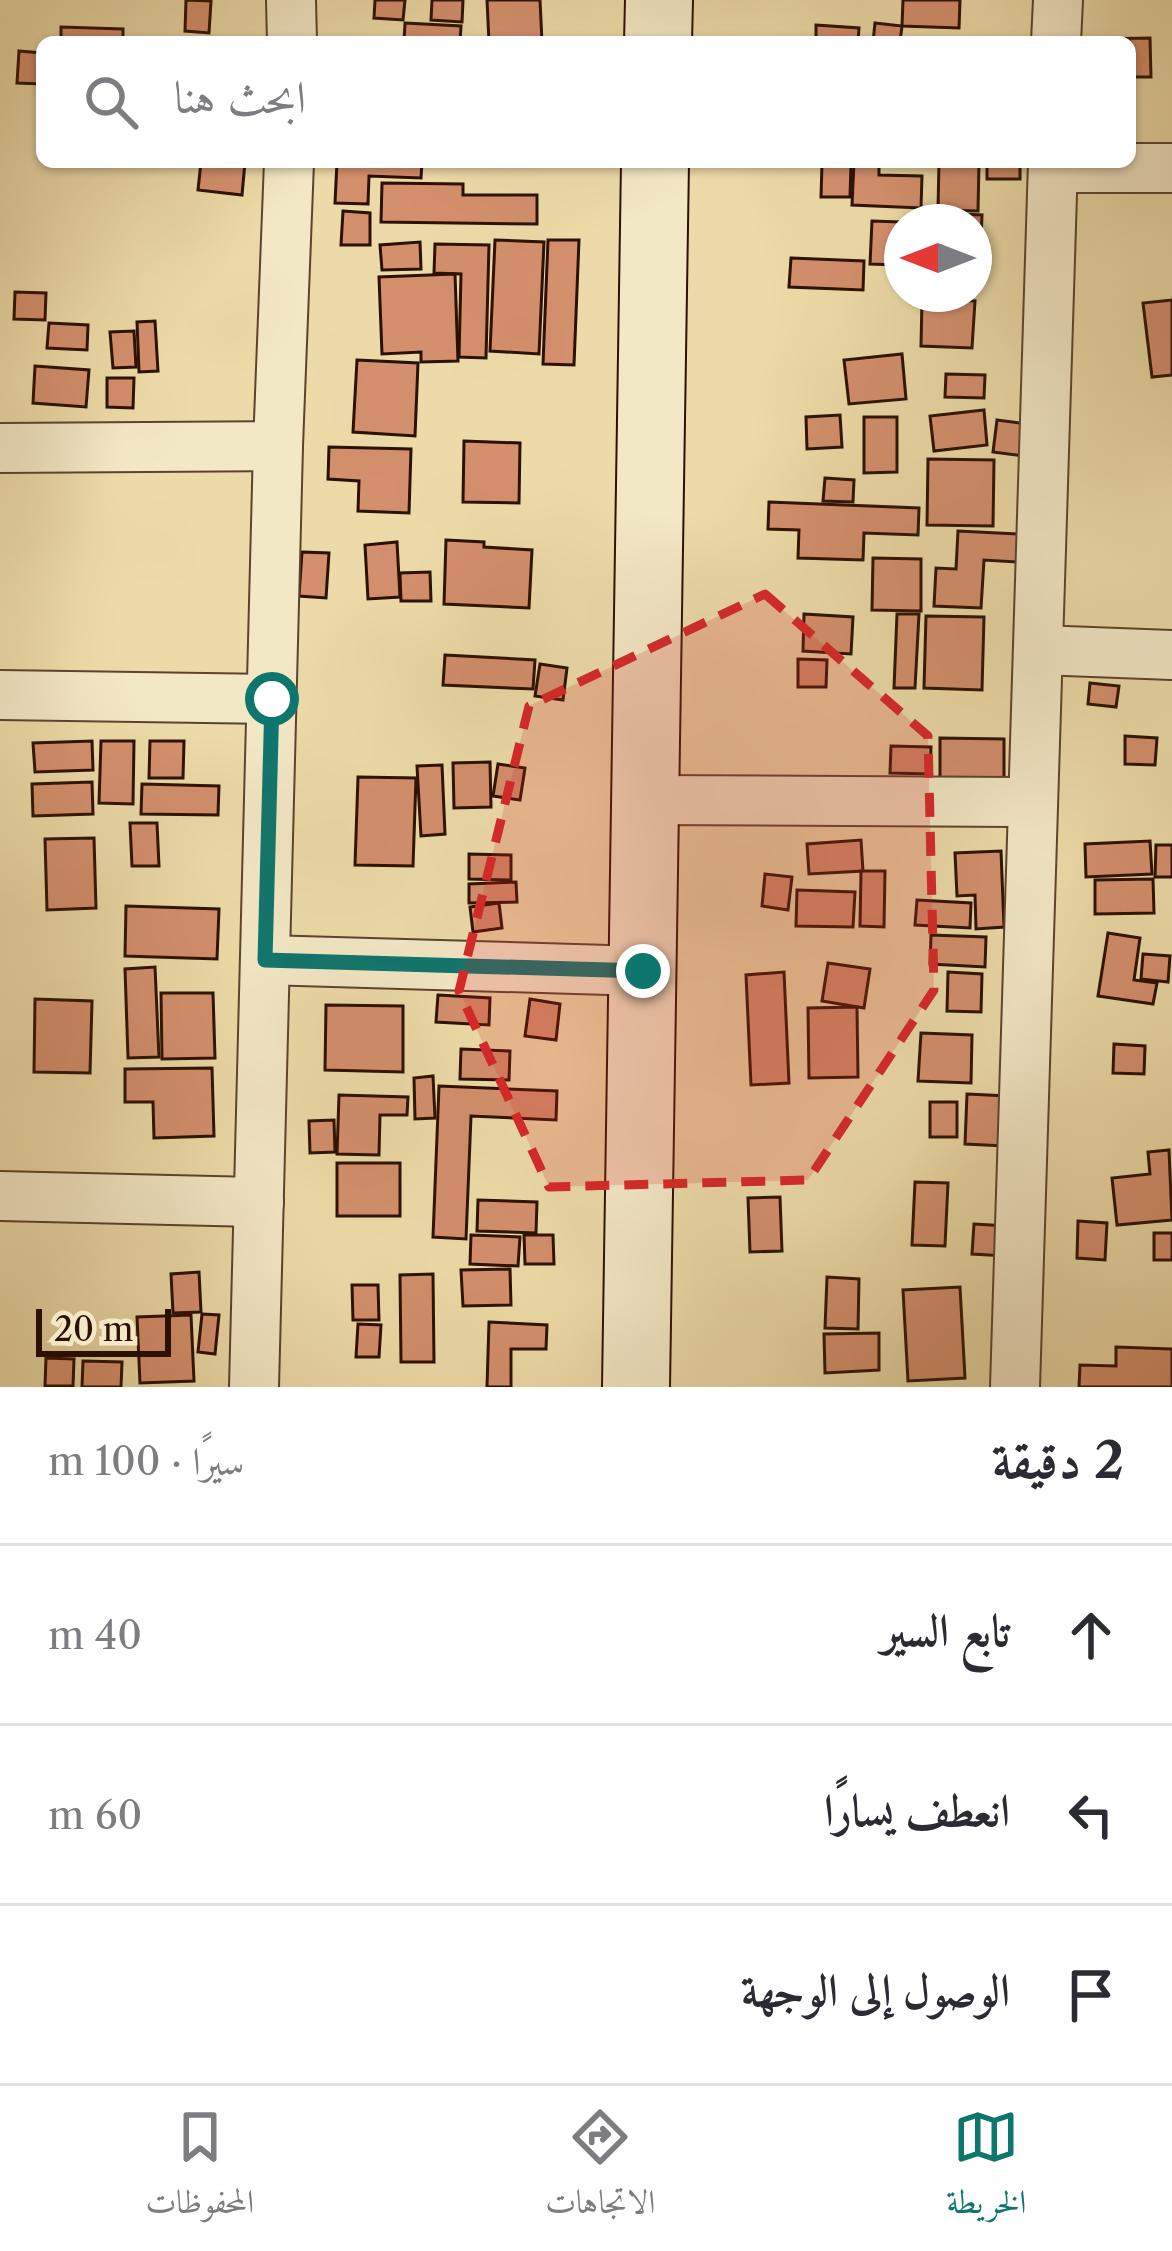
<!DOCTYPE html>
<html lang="ar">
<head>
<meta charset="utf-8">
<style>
  :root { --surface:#fff; --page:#f7f7f7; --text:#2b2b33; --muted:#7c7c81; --line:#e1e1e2; --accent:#0f766e }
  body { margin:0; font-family:"Libre Caslon Text",Amiri,serif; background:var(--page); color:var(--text); direction:rtl }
  .compass { position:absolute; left:884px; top:204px; width:108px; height:108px; border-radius:50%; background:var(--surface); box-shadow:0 3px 9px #0004; rotate:270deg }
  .scale { position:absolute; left:36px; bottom:30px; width:135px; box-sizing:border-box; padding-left:12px; border:6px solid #2c1002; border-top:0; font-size:33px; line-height:42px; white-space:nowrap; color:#2c1002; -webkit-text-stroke:9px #f3e8c6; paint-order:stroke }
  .stop { position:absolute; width:36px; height:36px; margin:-27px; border:9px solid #0f766e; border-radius:50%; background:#fff }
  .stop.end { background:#0f766e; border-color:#fff; box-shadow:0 3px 12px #0008 }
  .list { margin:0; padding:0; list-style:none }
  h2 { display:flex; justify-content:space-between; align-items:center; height:156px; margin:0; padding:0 48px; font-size:51px }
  h2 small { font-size:39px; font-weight:400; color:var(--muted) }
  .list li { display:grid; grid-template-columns:78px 1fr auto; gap:36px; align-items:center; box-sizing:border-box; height:180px; padding:0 48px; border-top:3px solid var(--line) }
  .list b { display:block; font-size:45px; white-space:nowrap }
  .list em { font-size:39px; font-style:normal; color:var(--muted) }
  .icon { flex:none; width:66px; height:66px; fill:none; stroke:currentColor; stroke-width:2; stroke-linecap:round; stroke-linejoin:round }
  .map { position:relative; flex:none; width:1172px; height:1387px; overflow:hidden; direction:ltr }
  .search { position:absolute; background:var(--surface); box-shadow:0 3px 9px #0004; left:36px; right:36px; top:36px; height:132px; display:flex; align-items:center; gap:30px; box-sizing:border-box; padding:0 42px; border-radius:18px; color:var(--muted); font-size:45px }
  .sheet { height:696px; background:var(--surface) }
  nav { display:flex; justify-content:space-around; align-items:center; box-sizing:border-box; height:168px; border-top:3px solid var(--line); background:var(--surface); font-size:33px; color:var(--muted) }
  nav a { display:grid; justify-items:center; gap:6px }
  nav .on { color:var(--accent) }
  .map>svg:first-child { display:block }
  .building { fill:#d48f6d; stroke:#2c1002; stroke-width:3 }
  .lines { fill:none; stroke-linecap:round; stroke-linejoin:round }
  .street-casing { stroke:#5c432c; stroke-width:52 }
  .secondary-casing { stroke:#2c1002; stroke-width:70 }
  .street { stroke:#f3e8c6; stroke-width:48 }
  .secondary { stroke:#f3e8c6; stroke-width:66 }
  .route { stroke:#0f766e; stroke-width:15 }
  .marked { fill:#d62828; fill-opacity:0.2; stroke:#d62828; stroke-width:9; stroke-dasharray:24 15; stroke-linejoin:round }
</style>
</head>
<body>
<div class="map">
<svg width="1172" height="1387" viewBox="0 0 1172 1387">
  <rect width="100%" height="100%" fill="#ecdba8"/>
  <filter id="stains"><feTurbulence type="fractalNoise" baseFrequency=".00167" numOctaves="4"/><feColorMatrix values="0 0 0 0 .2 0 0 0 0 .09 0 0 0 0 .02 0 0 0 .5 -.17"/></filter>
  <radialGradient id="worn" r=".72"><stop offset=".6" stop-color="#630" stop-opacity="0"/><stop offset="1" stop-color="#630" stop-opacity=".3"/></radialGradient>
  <g class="building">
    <polygon points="186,0 211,1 209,33 185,31"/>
    <polygon points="375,0 405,0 403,20 374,18"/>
    <polygon points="432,0 463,0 462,22 431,20"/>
    <polygon points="487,0 540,0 542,42 489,42"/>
    <polygon points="903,0 960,0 959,28 902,26"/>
    <polygon points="405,23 461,26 460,42 404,42"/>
    <polygon points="875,23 902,26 900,42 873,42"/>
    <polygon points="816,25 859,28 858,42 816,42"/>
    <polygon points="61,27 123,29 123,42 61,42"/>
    <polygon points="1150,38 1151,77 1130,77 1130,42 1095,42 1095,39"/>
    <polygon points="19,51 42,53 42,84 17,83"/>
    <polygon points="201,162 245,162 242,195 198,190"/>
    <polygon points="337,162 422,162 421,178 369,176 368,204 335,203"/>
    <polygon points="854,162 879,162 879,175 922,176 921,208 852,205"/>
    <polygon points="939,162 979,162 978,211 938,210"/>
    <rect x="987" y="162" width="33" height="17"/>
    <polygon points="822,164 851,165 850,197 821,197"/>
    <polygon points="382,183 463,184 463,195 537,195 537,224 381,222"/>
    <polygon points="343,211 370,213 370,245 341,245"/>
    <polygon points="934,213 982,215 981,240 974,239 974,222 934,222"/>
    <polygon points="872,221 900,222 898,265 870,264"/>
    <polygon points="495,240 544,242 539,354 490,351"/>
    <polygon points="548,240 579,240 574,365 543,364"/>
    <polygon points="420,242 421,269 382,270 380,245"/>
    <polygon points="435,244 489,245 486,358 459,357 461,274 434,273"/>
    <polygon points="791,258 864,261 863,290 789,287"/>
    <polygon points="455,274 458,361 421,362 421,352 382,354 379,277"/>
    <polygon points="15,292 46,293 45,320 14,319"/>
    <polygon points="922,299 975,301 972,348 921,346"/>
    <polygon points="1172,300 1172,375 1152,377 1143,303"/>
    <polygon points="155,321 158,371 139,372 137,322"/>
    <polygon points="49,323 88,325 87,350 47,348"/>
    <polygon points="134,331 136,367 113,368 110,332"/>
    <polygon points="902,354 906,399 849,404 844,360"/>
    <polygon points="357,360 418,363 415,436 353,432"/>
    <polygon points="35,366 89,370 86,407 33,403"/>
    <polygon points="946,374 985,375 984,398 945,397"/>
    <polygon points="107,378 134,378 133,408 107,407"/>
    <polygon points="984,410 987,445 934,451 930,416"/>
    <polygon points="840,415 842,447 807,449 806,417"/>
    <polygon points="864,417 897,417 897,472 864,473"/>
    <polygon points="997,420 1028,424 1024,456 993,452"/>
    <polygon points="464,441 520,443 519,503 463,502"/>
    <polygon points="329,447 411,449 409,513 358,511 359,481 328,479"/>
    <polygon points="928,459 994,460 993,526 927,525"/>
    <polygon points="825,478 854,480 853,502 823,501"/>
    <polygon points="769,502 919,508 918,535 864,533 863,560 798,558 799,530 768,529"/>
    <polygon points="958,531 1018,534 1017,562 984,560 981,608 934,606 936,568 956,569"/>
    <polygon points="446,540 484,542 484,547 532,550 529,608 444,604"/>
    <polygon points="397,542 400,597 368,599 365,545"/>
    <polygon points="302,552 329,553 326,598 299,596"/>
    <polygon points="873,558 921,559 921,611 872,610"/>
    <polygon points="430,572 431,601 401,601 400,573"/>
    <polygon points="804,614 853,617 851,654 803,651"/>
    <polygon points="897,614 919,614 915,688 894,688"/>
    <polygon points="926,616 984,617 982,690 924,688"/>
    <polygon points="445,655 535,660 533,689 443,685"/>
    <polygon points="798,659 827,660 826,687 798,687"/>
    <polygon points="540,664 567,668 563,700 535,696"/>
    <polygon points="1090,683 1119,686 1116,707 1088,704"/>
    <polygon points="1125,736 1157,738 1155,765 1125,764"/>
    <polygon points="940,738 1004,739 1004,780 940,780"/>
    <polygon points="92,741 93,770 35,772 33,743"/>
    <polygon points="101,741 134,741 133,804 99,803"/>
    <polygon points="150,741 184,741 183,778 149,778"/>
    <polygon points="891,746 931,747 930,774 890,773"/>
    <polygon points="490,762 491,807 454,808 453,763"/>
    <polygon points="498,764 525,768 520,800 493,796"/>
    <polygon points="442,765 445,834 421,836 417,766"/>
    <polygon points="358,777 416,778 413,866 355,865"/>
    <polygon points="92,782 93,814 33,816 32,784"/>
    <polygon points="142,784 219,786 218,815 141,814"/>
    <polygon points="130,823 157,823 159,866 132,866"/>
    <polygon points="94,838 96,908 47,910 45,839"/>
    <polygon points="861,840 863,871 809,874 807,844"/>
    <polygon points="1150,841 1152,874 1086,877 1085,844"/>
    <polygon points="1156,845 1172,845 1172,877 1155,877"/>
    <polygon points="1001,851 1004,927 976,929 975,895 957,896 955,853"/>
    <polygon points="469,854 511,855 511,880 469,879"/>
    <polygon points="861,871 885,871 884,927 860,926"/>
    <polygon points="765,874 792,877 788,910 762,906"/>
    <polygon points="1153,879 1154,913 1095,914 1095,880"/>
    <polygon points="516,882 517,902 469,903 469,884"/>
    <polygon points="797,890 855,892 853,927 796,926"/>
    <polygon points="917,900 971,903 970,928 915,925"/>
    <polygon points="499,903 502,928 473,932 470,907"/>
    <polygon points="126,906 219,909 217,959 125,956"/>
    <polygon points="1108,933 1140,938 1134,980 1157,983 1153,1004 1098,996"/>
    <polygon points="931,935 986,937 985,967 930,964"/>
    <polygon points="1143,954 1170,956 1168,982 1141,979"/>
    <polygon points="828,963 870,969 864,1008 822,1001"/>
    <polygon points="155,967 159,1057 128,1058 125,969"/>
    <polygon points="784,972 789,1083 751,1085 746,975"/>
    <polygon points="948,972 982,974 981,1012 947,1011"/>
    <polygon points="161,993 213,993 215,1058 162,1059"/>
    <polygon points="438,995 490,998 489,1025 436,1022"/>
    <polygon points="35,999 92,1001 90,1073 34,1072"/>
    <polygon points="530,999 560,1004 556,1040 525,1036"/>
    <polygon points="326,1005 403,1006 403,1072 325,1070"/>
    <polygon points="857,1007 858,1077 809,1078 808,1008"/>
    <polygon points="921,1033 972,1035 971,1083 918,1081"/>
    <polygon points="1114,1044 1145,1046 1144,1074 1113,1073"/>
    <polygon points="461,1049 510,1051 509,1080 460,1079"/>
    <polygon points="212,1068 214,1136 154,1138 153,1102 125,1102 125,1069"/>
    <polygon points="433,1076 435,1118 415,1119 414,1078"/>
    <polygon points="439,1086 557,1091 556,1120 471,1116 466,1239 433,1237"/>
    <polygon points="967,1094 1007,1096 1005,1146 965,1144"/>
    <polygon points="339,1095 408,1097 407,1115 380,1115 379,1155 337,1154"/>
    <rect x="930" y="1102" width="27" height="35"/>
    <polygon points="334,1120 335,1152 310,1153 309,1121"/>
    <polygon points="1169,1150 1172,1220 1117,1225 1112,1178 1150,1174 1148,1152"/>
    <rect x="337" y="1163" width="63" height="53"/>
    <polygon points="915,1182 948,1183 945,1246 912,1245"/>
    <polygon points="780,1197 782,1251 750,1252 748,1198"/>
    <polygon points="478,1200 537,1202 536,1233 477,1231"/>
    <polygon points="1078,1221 1107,1223 1105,1260 1077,1258"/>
    <polygon points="974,1224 1007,1226 1005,1256 972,1254"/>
    <rect x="1154" y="1233" width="18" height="27"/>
    <polygon points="471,1235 520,1237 518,1266 470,1264"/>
    <polygon points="524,1235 553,1235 554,1264 525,1264"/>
    <polygon points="510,1269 511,1305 463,1306 461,1270"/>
    <polygon points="199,1272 201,1312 173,1313 171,1274"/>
    <polygon points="433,1274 434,1362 401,1362 400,1275"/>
    <polygon points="827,1277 859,1279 858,1329 825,1328"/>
    <polygon points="352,1285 378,1285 379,1320 353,1320"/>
    <polygon points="960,1287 965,1378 908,1381 903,1290"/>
    <polygon points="202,1314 219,1315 215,1354 198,1352"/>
    <polygon points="191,1315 194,1381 140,1383 137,1317"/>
    <polygon points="489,1322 547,1325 546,1349 511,1349 511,1387 487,1387"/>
    <polygon points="358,1324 381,1325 379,1357 356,1357"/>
    <polygon points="879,1333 879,1370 825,1373 824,1334"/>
    <polygon points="1116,1347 1172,1349 1172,1387 1079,1387 1080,1365 1116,1366"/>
    <polygon points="46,1358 74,1359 73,1386 45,1386"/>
    <polygon points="83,1361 122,1362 121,1387 82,1387"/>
  </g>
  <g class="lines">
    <defs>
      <g id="street">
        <polyline points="291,0 292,42"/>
        <polyline points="1056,42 1058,0"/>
        <polyline points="1053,168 1172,168"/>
        <polyline points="0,448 278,446"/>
        <polyline points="1039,650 1172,655"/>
        <polyline points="0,695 272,699"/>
        <polyline points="644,800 1032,802"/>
        <polyline points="265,960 643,971"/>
        <polyline points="0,1196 259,1202"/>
        <polyline points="254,1387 278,446 289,162"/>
        <polyline points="1015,1387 1053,162"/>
      </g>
      <g id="secondary">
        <polyline points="658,42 659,0"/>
        <polyline points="636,1387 655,162"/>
      </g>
    </defs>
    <use href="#street" class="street-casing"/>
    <use href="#secondary" class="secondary-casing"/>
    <use href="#street" class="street"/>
    <use href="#secondary" class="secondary"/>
  </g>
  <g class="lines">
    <polyline class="route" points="272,699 265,960 643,971"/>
  </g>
  <path class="marked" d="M765,594L928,736L934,990L808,1180L549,1187L459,991L529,706Z"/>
  <rect width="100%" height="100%" filter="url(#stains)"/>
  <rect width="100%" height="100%" fill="url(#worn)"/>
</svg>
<svg class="compass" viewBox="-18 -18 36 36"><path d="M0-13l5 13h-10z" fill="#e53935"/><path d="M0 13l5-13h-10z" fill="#7c7c81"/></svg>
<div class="scale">20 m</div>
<div class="stop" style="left:272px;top:699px"></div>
<div class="stop end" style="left:643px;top:971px"></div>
<div class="search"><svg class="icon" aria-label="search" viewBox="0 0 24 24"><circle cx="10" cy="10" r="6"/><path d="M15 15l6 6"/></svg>ابحث هنا</div>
</div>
<section class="sheet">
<h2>2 دقيقة<small>سيرًا · 100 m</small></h2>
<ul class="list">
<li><svg class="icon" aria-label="ahead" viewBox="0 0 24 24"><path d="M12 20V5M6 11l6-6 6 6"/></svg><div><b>تابع السير</b></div><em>40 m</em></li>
<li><svg class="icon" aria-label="left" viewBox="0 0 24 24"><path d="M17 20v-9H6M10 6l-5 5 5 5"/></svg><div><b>انعطف يسارًا</b></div><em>60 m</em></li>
<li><svg class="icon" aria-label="arrive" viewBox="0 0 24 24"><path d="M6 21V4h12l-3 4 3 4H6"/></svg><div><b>الوصول إلى الوجهة</b></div></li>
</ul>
</section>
<nav>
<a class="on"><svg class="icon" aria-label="map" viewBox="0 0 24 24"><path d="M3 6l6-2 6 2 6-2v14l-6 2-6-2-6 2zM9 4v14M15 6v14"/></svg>الخريطة</a>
<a><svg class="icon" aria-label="directions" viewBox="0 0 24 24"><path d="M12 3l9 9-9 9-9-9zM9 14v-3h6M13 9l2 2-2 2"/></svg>الاتجاهات</a>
<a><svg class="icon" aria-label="saved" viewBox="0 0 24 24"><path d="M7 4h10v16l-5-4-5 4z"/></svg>المحفوظات</a>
</nav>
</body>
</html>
